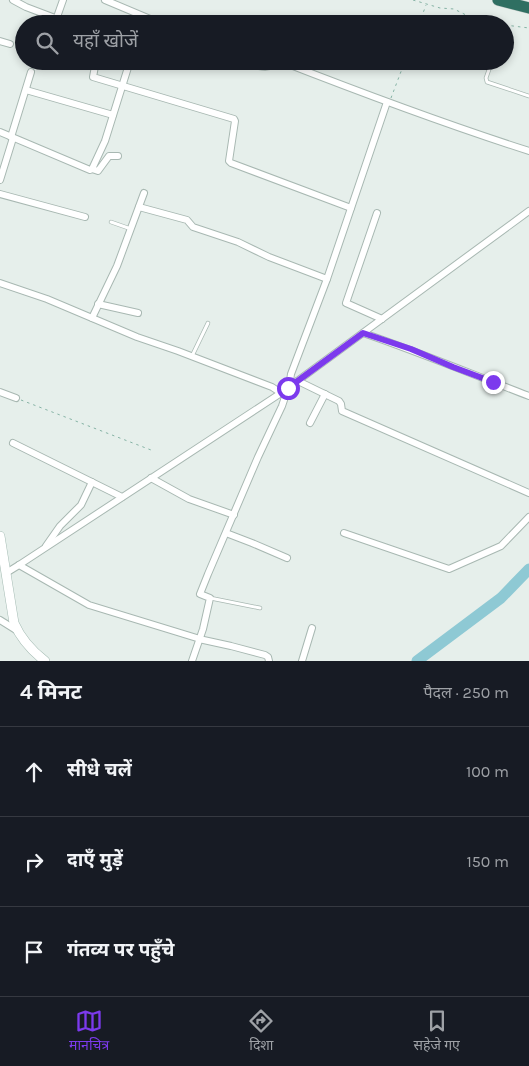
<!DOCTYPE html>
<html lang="hi">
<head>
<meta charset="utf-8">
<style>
  :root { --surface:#171b24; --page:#242831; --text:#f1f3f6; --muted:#9ea1a6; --line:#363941; --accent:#7c3aed }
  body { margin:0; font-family:Karla,"Noto Sans Devanagari",sans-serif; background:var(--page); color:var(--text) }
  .stop { position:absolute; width:15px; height:15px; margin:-11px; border:4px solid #7c3aed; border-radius:50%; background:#fff }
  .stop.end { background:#7c3aed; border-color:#fff; box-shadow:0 1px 5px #0008 }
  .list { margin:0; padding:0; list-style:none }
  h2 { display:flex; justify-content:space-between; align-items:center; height:65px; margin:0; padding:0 20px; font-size:21px }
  h2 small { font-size:16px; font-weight:400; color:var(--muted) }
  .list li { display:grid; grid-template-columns:32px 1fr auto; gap:15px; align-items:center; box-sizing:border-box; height:90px; padding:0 20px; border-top:1px solid var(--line) }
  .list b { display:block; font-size:19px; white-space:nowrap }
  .list em { font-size:16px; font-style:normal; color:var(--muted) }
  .icon { flex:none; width:28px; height:28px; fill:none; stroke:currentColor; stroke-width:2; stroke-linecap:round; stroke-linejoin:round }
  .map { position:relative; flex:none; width:529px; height:661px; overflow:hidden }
  .search { position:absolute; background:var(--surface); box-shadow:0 2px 8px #0003; left:15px; right:15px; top:15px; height:55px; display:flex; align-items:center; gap:12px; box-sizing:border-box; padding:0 18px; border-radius:28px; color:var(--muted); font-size:19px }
  .sheet { height:335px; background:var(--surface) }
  nav { display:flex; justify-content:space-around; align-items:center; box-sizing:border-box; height:70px; border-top:1px solid var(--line); background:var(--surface); font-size:14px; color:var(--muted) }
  nav a { display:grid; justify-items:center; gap:2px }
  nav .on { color:var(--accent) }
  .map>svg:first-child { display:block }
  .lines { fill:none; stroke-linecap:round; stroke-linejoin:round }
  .river { stroke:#8ec9d4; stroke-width:11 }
  .lane-casing { stroke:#a8b8b2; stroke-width:4.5 }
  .street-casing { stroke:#a8b8b2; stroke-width:8 }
  .secondary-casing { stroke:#a4bbb3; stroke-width:10 }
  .highway-casing { stroke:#c2cac8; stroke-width:12 }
  .path { stroke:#86b3a5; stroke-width:1; stroke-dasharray:2.5 4; stroke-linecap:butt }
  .lane { stroke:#fff; stroke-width:3 }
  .street { stroke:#fff; stroke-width:6 }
  .secondary { stroke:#fff; stroke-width:9 }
  .highway { stroke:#2f6f62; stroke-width:11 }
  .route { stroke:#7c3aed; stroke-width:6 }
</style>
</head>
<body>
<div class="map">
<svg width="529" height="661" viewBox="0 0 529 661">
  <rect width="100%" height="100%" fill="#e6efeb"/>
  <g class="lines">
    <polyline class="river" points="417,661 501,598 529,569"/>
    <defs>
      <g id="lane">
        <polyline points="492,61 486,78 487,82 529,96"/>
        <polyline points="111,222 131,229"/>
        <polyline points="192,356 208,323"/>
        <polyline points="210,598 260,608"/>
      </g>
      <g id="street">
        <polyline points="13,0 26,7 55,18 57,17 63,0"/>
        <polyline points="105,0 162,24"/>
        <polyline points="0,41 10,44"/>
        <polyline points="96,61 93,77 234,119 235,121 229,161 231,163 351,208"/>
        <path d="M246,61C252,65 266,69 272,65C275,64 277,62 280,61C362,93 445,124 529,151"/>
        <polyline points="26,90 113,115"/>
        <polyline points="0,132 90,170 92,169 105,141 130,61"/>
        <polyline points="11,137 31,72"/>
        <polyline points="92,169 98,171 109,156 118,156"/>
        <polyline points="0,180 13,138"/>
        <polyline points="0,194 85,217"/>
        <polyline points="139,207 187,220 193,227 238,242 269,257 327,279"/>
        <polyline points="377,213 346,303 382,319"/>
        <polyline points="0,283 47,299 137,337 178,351 272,387 281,393"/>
        <polyline points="98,304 138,313"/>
        <polyline points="92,318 117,266 144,193"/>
        <path d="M363,333C419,352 474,375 529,396"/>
        <polyline points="298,381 339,401 341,404 342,411 529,493"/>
        <polyline points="289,387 291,374 327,279 387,102"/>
        <polyline points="0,392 16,398"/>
        <polyline points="310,423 325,394"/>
        <polyline points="13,443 122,497"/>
        <polyline points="151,478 189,499 234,515"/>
        <polyline points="226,533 252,543 287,558"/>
        <polyline points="344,533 449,569 501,546 529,517"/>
        <polyline points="46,546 60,526 81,505 92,482"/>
        <polyline points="19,565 89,605 200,639"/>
        <polyline points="6,573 19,565 281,393 529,211"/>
        <polyline points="0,620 16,630"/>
        <polyline points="199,639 231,646 265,655 268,657 269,661"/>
        <polyline points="192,661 203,629 210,598 200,594 208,574 258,457 282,406 288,388"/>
        <polyline points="302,661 312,628"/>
      </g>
      <path id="secondary" d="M0,536L14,623C21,639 32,651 45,661"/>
      <polyline id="highway" points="498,0 529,8"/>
    </defs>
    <use href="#lane" class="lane-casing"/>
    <use href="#street" class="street-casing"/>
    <use href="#secondary" class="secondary-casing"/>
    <use href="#highway" class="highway-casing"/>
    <g class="path">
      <polyline points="413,0 440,8 454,9 476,20 491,24"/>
      <polyline points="419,24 426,5"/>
      <polyline points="505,25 529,28"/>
      <polyline points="391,98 405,61"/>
      <polyline points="21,400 151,450"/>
    </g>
    <use href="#lane" class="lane"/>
    <use href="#street" class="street"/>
    <use href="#secondary" class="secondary"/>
    <use href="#highway" class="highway"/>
  </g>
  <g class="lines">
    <polyline class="route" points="288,388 363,333 411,349 453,367 493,382"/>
  </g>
</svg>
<div class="stop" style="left:288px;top:388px"></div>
<div class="stop end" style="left:493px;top:382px"></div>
<div class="search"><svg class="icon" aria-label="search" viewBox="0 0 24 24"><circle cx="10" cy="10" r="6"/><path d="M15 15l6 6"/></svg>यहाँ खोजें</div>
</div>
<section class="sheet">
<h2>4 मिनट<small>पैदल · 250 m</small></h2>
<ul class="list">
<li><svg class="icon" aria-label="ahead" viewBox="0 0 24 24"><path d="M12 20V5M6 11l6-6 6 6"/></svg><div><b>सीधे चलें</b></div><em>100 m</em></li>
<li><svg class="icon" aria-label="right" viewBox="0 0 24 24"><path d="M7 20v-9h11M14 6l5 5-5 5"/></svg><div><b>दाएँ मुड़ें</b></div><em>150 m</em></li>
<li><svg class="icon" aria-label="arrive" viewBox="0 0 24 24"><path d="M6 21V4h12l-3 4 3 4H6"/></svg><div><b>गंतव्य पर पहुँचे</b></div></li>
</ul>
</section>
<nav>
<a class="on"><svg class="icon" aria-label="map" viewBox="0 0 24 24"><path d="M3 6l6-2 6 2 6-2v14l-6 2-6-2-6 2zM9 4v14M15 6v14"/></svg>मानचित्र</a>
<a><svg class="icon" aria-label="directions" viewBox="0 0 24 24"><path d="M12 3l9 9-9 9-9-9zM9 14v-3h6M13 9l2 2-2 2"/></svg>दिशा</a>
<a><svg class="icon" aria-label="saved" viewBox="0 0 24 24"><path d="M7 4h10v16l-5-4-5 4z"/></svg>सहेजे गए</a>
</nav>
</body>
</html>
